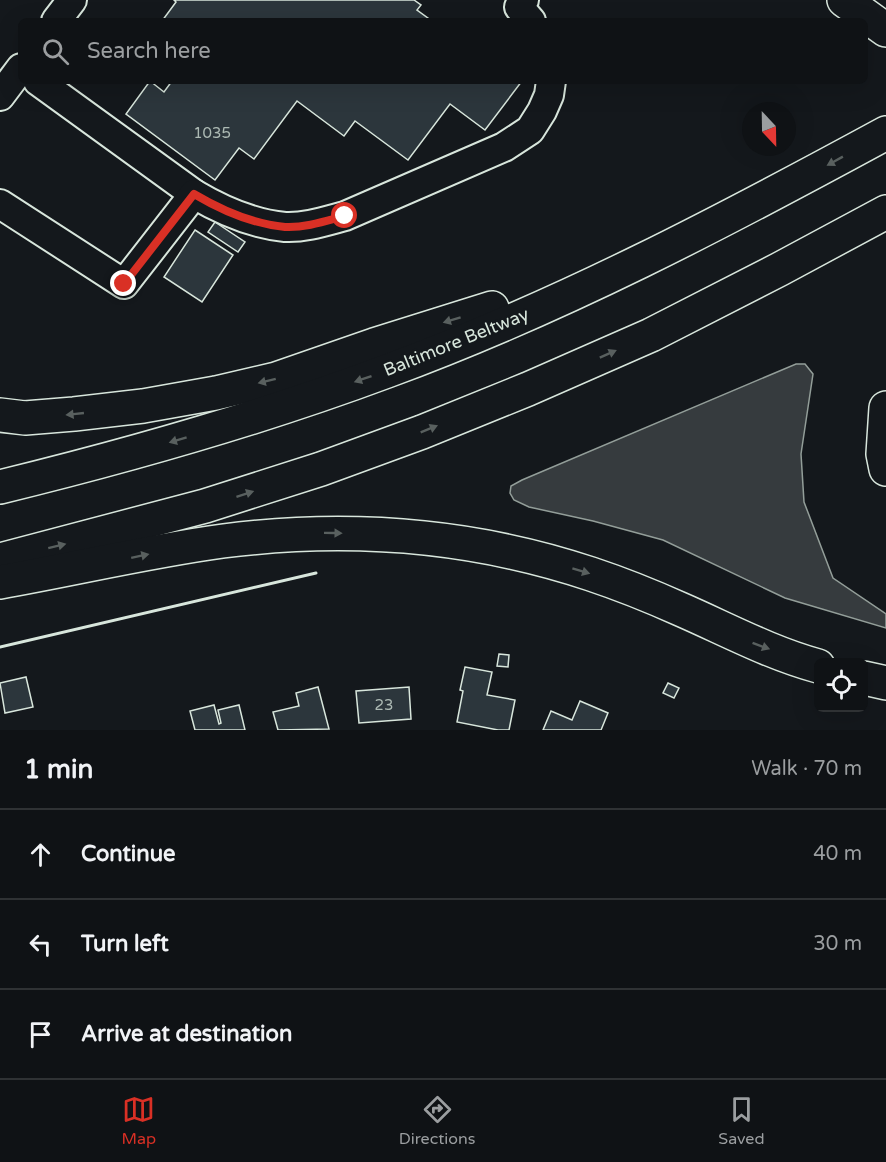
<!DOCTYPE html>
<html lang="en">
<head>
<meta charset="utf-8">
<style>
  :root { --surface:#0f1215; --page:#181b1e; --text:#f1f3f6; --muted:#9b9ea0; --line:#2f3234; --accent:#d93025 }
  body { margin:0; font-family:"Varela Round",sans-serif; background:var(--page); color:var(--text) }
  .controls { position:absolute; right:18px; bottom:18px; display:grid; overflow:hidden; border-radius:9px; box-shadow:0 6px 24px #0002 }
  .controls button { width:54px; height:54px; display:grid; place-items:center; padding:0; border:0; border-bottom:2px solid var(--line); background:var(--surface); color:var(--text); font:30px sans-serif }
  .compass { position:absolute; left:742px; top:102px; width:54px; height:54px; border-radius:50%; background:var(--surface); box-shadow:0 6px 24px #0002; rotate:158deg }
  .stop { position:absolute; width:18px; height:18px; margin:-14px; border:4px solid #d93025; border-radius:50%; background:#fff }
  .stop.end { background:#d93025; border-color:#fff; box-shadow:0 2px 6px #0008 }
  .list { margin:0; padding:0; list-style:none }
  h2 { display:flex; justify-content:space-between; align-items:center; height:78px; margin:0; padding:0 24px; font-size:26px }
  h2 small { font-size:20px; font-weight:400; color:var(--muted) }
  .list li { display:grid; grid-template-columns:39px 1fr auto; gap:18px; align-items:center; box-sizing:border-box; height:90px; padding:0 24px; border-top:2px solid var(--line) }
  .list b { display:block; font-size:22px; white-space:nowrap }
  .list em { font-size:20px; font-style:normal; color:var(--muted) }
  .icon { flex:none; width:33px; height:33px; fill:none; stroke:currentColor; stroke-width:2; stroke-linecap:round; stroke-linejoin:round }
  .map { position:relative; flex:none; width:886px; height:730px; overflow:hidden }
  .search { position:absolute; background:var(--surface); box-shadow:0 6px 24px #0002; left:18px; right:18px; top:18px; height:66px; display:flex; align-items:center; gap:15px; box-sizing:border-box; padding:0 21px; border-radius:9px; color:var(--muted); font-size:22px }
  .sheet { height:348px; background:var(--surface) }
  nav { display:flex; justify-content:space-around; align-items:center; box-sizing:border-box; height:84px; border-top:2px solid var(--line); background:var(--surface); font-size:16px; color:var(--muted) }
  nav a { display:grid; justify-items:center; gap:3px }
  nav .on { color:var(--accent) }
  .map>svg:first-child { display:block }
  .water { fill:#363b3e; stroke:#939e99; stroke-width:1.5 }
  .building { fill:#2c363c; stroke:#d8e6dc; stroke-width:1.5 }
  .lines { fill:none; stroke-linecap:round; stroke-linejoin:round }
  .minor-casing { stroke:#d8e6dc; stroke-width:32 }
  .major-casing { stroke:#d8e6dc; stroke-width:36 }
  .highway-casing { stroke:#d8e6dc; stroke-width:36 }
  .minor { stroke:#14181c; stroke-width:28 }
  .major { stroke:#14181c; stroke-width:33 }
  .highway { stroke:#14181c; stroke-width:33 }
  .wall { stroke:#d8e6dc; stroke-width:3 }
  .oneway { fill:#59605f }
  .route { stroke:#d93025; stroke-width:8 }
  .labels { text-anchor:middle; stroke-width:4.5; stroke-linejoin:round; paint-order:stroke }
  .number-label { font-size:15px; fill:#adbab4 }
  .street-label { font-size:18px; fill:#d8e6dc; stroke:#14181c }
</style>
</head>
<body>
<div class="map">
<svg width="886" height="730" viewBox="0 0 886 730">
  <rect width="100%" height="100%" fill="#14181c"/>
  <polygon class="water" points="796,364 805,364 813,374 801,454 804,502 833,578 886,614 886,628 785,598 663,540 593,521 529,507 514,500 510,493 511,486 522,480"/>
  <g class="building">
    <polygon points="174,0 414,0 421,5 417,10 432,21 162,21 176,2"/>
    <polygon points="150,81 164,92 172,81 522,81 485,130 450,104 408,160 355,121 344,136 297,101 254,159 239,148 215,180 126,114"/>
    <polygon points="215,222 245,242 238,252 208,232"/>
    <polygon points="195,230 233,255 202,302 164,277"/>
    <polygon points="499,654 509,655 508,667 497,666"/>
    <polygon points="465,667 492,672 487,695 515,700 509,730 498,730 457,722 463,691 460,690"/>
    <polygon points="26,677 33,707 5,713 0,683"/>
    <polygon points="668,683 679,688 674,698 663,693"/>
    <polygon points="318,687 329,729 278,730 273,712 299,706 296,693"/>
    <polygon points="409,687 411,719 359,723 356,691"/>
    <polygon points="580,701 608,713 601,730 543,730 551,711 572,720"/>
    <polygon points="214,705 219,724 221,723 218,710 239,705 245,730 195,730 190,711"/>
  </g>
  <g class="lines">
    <defs>
      <g id="minor">
        <polyline points="524,0 519,7 531,21"/>
        <polyline points="56,21 72,0"/>
        <polyline points="38,81 194,194"/>
        <polyline points="0,96 21,68"/>
        <path d="M0,204L124,284L194,194C221,210 253,224 285,227C305,228 326,221 345,216L504,147L530,130L542,111L549,95L551,81"/>
      </g>
      <polyline id="major" points="844,0 886,30"/>
      <g id="highway">
        <polyline points="886,408 883,454 886,469"/>
        <polyline points="0,415 25,418 74,414 143,406 216,393 276,379 374,345 492,308"/>
        <path d="M0,487C131,455 261,418 387,371C561,307 724,221 886,133"/>
        <polyline points="0,560 205,506 321,469 422,432 528,389 651,335 780,269 886,212"/>
        <path d="M0,582C74,569 149,551 223,541C349,525 471,534 591,574C621,584 651,596 680,609C726,629 770,653 818,666"/>
        <polyline points="864,678 886,683"/>
      </g>
    </defs>
    <use href="#minor" class="minor-casing"/>
    <use href="#major" class="major-casing"/>
    <use href="#highway" class="highway-casing"/>
    <use href="#minor" class="minor"/>
    <use href="#major" class="major"/>
    <use href="#highway" class="highway"/>
    <polyline class="wall" points="0,647 316,573"/>
  </g>
  <defs><path id="oneway-solid" d="M-6-.8H1V-3.2L6.5 0L1 3.2V.8H-6Z" transform="scale(1.5)"/></defs>
  <g class="oneway">
    <use href="#oneway-solid" transform="translate(835 161) rotate(151)"/>
    <use href="#oneway-solid" transform="translate(452 320) rotate(163)"/>
    <use href="#oneway-solid" transform="translate(608 354) rotate(-24)"/>
    <use href="#oneway-solid" transform="translate(363 379) rotate(161)"/>
    <use href="#oneway-solid" transform="translate(267 381) rotate(166)"/>
    <use href="#oneway-solid" transform="translate(75 414) rotate(174)"/>
    <use href="#oneway-solid" transform="translate(429 429) rotate(-22)"/>
    <use href="#oneway-solid" transform="translate(178 440) rotate(163)"/>
    <use href="#oneway-solid" transform="translate(245 494) rotate(-18)"/>
    <use href="#oneway-solid" transform="translate(333 533) rotate(1)"/>
    <use href="#oneway-solid" transform="translate(57 546) rotate(-14)"/>
    <use href="#oneway-solid" transform="translate(140 556) rotate(-12)"/>
    <use href="#oneway-solid" transform="translate(581 571) rotate(17)"/>
    <use href="#oneway-solid" transform="translate(761 646) rotate(20)"/>
  </g>
  <g class="lines">
    <path class="route" d="M124,284L194,194C221,210 253,224 285,227C305,228 326,221 345,216"/>
  </g>
  <g class="labels">
    <g class="number-label">
      <text x="212" y="138">1035</text>
      <text x="384" y="710">23</text>
    </g>
    <g class="street-label">
      <text transform="translate(456 342) rotate(-22)" y="6">Baltimore Beltway</text>
    </g>
  </g>
</svg>
<div class="controls">
<button><svg class="icon" aria-label="locate" viewBox="0 0 24 24"><circle cx="12" cy="12" r="6"/><path d="M12 2v4M12 18v4M2 12h4M18 12h4"/></svg></button>
</div>
<svg class="compass" viewBox="-18 -18 36 36"><path d="M0-13l5 13h-10z" fill="#e53935"/><path d="M0 13l5-13h-10z" fill="#9b9ea0"/></svg>
<div class="stop" style="left:345px;top:216px"></div>
<div class="stop end" style="left:124px;top:284px"></div>
<div class="search"><svg class="icon" aria-label="search" viewBox="0 0 24 24"><circle cx="10" cy="10" r="6"/><path d="M15 15l6 6"/></svg>Search here</div>
</div>
<section class="sheet">
<h2>1 min<small>Walk · 70 m</small></h2>
<ul class="list">
<li><svg class="icon" aria-label="ahead" viewBox="0 0 24 24"><path d="M12 20V5M6 11l6-6 6 6"/></svg><div><b>Continue</b></div><em>40 m</em></li>
<li><svg class="icon" aria-label="left" viewBox="0 0 24 24"><path d="M17 20v-9H6M10 6l-5 5 5 5"/></svg><div><b>Turn left</b></div><em>30 m</em></li>
<li><svg class="icon" aria-label="arrive" viewBox="0 0 24 24"><path d="M6 21V4h12l-3 4 3 4H6"/></svg><div><b>Arrive at destination</b></div></li>
</ul>
</section>
<nav>
<a class="on"><svg class="icon" aria-label="map" viewBox="0 0 24 24"><path d="M3 6l6-2 6 2 6-2v14l-6 2-6-2-6 2zM9 4v14M15 6v14"/></svg>Map</a>
<a><svg class="icon" aria-label="directions" viewBox="0 0 24 24"><path d="M12 3l9 9-9 9-9-9zM9 14v-3h6M13 9l2 2-2 2"/></svg>Directions</a>
<a><svg class="icon" aria-label="saved" viewBox="0 0 24 24"><path d="M7 4h10v16l-5-4-5 4z"/></svg>Saved</a>
</nav>
</body>
</html>
